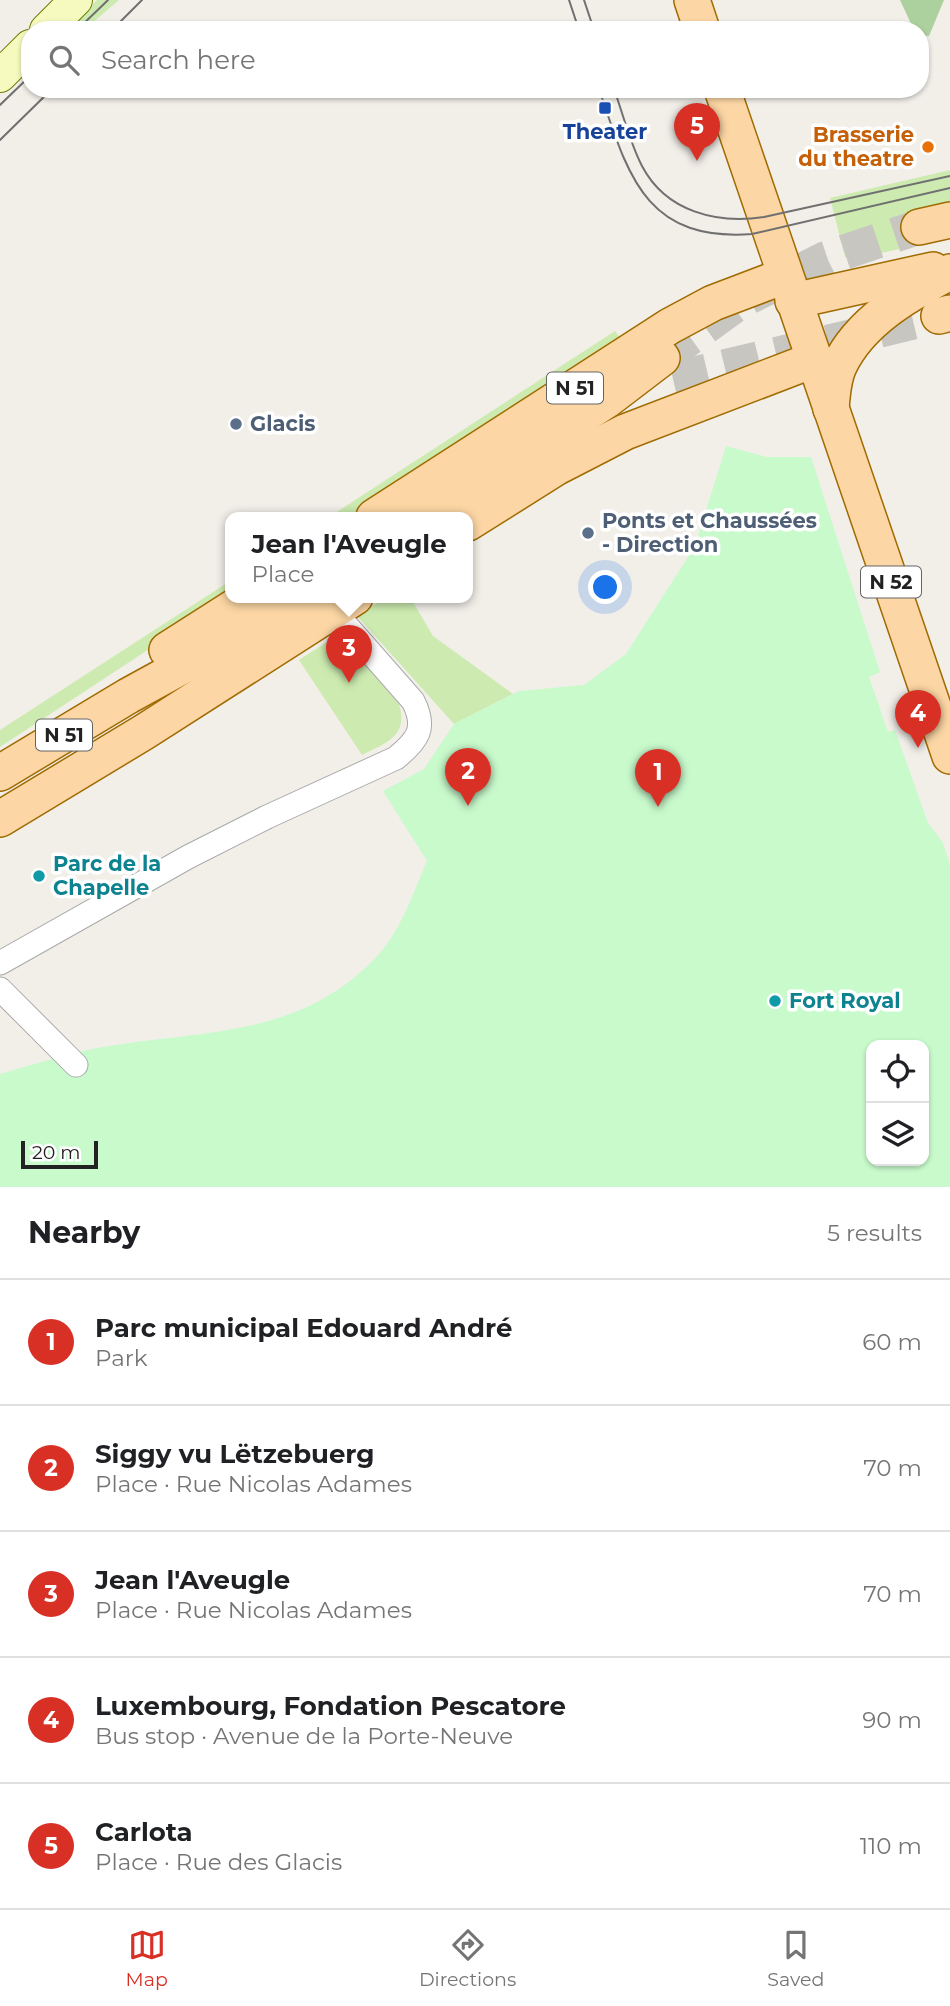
<!DOCTYPE html>
<html lang="en">
<head>
<meta charset="utf-8">
<style>
  :root { --surface:#fff; --page:#f6f6f6; --text:#202124; --muted:#757577; --line:#e0e0e0; --accent:#d93025 }
  body { margin:0; font-family:Montserrat,sans-serif; background:var(--page); color:var(--text) }
  .controls { position:absolute; right:21px; bottom:21px; display:grid; overflow:hidden; border-radius:14px; box-shadow:0 2px 5px #0004 }
  .controls button { width:63px; height:63px; display:grid; place-items:center; padding:0; border:0; border-bottom:2px solid var(--line); background:var(--surface); color:var(--text); font:35px sans-serif }
  .scale { position:absolute; left:21px; bottom:18px; width:77px; box-sizing:border-box; padding-left:7px; border:4px solid #222; border-top:0; font-size:19px; line-height:24px; white-space:nowrap; color:#222; -webkit-text-stroke:5px #fff; paint-order:stroke }
  .you { position:absolute; left:606px; top:588px; width:24px; height:24px; margin:-18px; border:5px solid #fff; border-radius:50%; background:#1a73e8; box-shadow:0 0 0 10px #1a73e833 }
  .badge { display:grid; place-items:center; width:46px; height:46px; border-radius:50%; background:var(--accent); color:#fff; font-size:23px; font-weight:700 }
  .pin { position:absolute; translate:-50% -58px; filter:drop-shadow(0 2px 4px #0008) }
  .pin::after { content:''; position:absolute; top:37px; width:24px; height:21px; background:inherit; clip-path:polygon(0 0,100% 0,50% 100%) }
  .popup { position:absolute; left:225px; top:512px; width:248px; height:91px; box-sizing:border-box; display:grid; place-content:center; border-radius:14px; background:var(--surface); filter:drop-shadow(0 2px 5px #0005); font-size:23px; white-space:nowrap; color:var(--muted) }
  .popup b { font-size:26px; color:var(--text) }
  .popup::after { content:''; position:absolute; left:50%; top:100%; margin-left:-14px; border:14px solid transparent; border-top-color:var(--surface) }
  .list { margin:0; padding:0; list-style:none }
  h2 { display:flex; justify-content:space-between; align-items:center; height:91px; margin:0; padding:0 28px; font-size:30px }
  h2 small { font-size:23px; font-weight:400; color:var(--muted) }
  .list li { display:grid; grid-template-columns:46px 1fr auto; gap:21px; align-items:center; box-sizing:border-box; height:126px; padding:0 28px; border-top:2px solid var(--line) }
  .list b { display:block; font-size:26px; white-space:nowrap }
  .list p { margin:0; font-size:23px; white-space:nowrap; color:var(--muted) }
  .list em { font-size:23px; font-style:normal; color:var(--muted) }
  .icon { flex:none; width:38px; height:38px; fill:none; stroke:currentColor; stroke-width:2; stroke-linecap:round; stroke-linejoin:round }
  .map { position:relative; flex:none; width:950px; height:1187px; overflow:hidden }
  .search { position:absolute; background:var(--surface); box-shadow:0 2px 5px #0004; left:21px; right:21px; top:21px; height:77px; display:flex; align-items:center; gap:18px; box-sizing:border-box; padding:0 24px; border-radius:28px; color:var(--muted); font-size:26px }
  .sheet { height:721px; background:var(--surface) }
  nav { display:flex; justify-content:space-around; align-items:center; box-sizing:border-box; height:98px; border-top:2px solid var(--line); background:var(--surface); font-size:19px; color:var(--muted) }
  nav a { display:grid; justify-items:center; gap:4px }
  nav .on { color:var(--accent) }
  .map>svg:first-child { display:block }
  .grass { fill:#cdebb0 }
  .forest { fill:#add19e }
  .park { fill:#c8facc; fill-rule:evenodd }
  .lines { fill:none; stroke-linecap:round; stroke-linejoin:round }
  .primary-tunnel { stroke:#c8c6c1; stroke-width:35; stroke-dasharray:35 18; stroke-linecap:butt }
  .street-casing { stroke:#a9a9a9; stroke-width:25 }
  .secondary-casing { stroke:#707d05; stroke-width:34 }
  .primary-casing { stroke:#a06b00; stroke-width:38 }
  .street { stroke:#fff; stroke-width:23 }
  .secondary { stroke:#f7fabf; stroke-width:32 }
  .primary { stroke:#fcd6a4; stroke-width:35 }
  .tram { stroke:#707070; stroke-width:2 }
  .transit-dot { fill:#1a4fb4; stroke:#fff; stroke-width:2.5 }
  .food-dot { fill:#e8710a; stroke:#fff; stroke-width:2.5 }
  .service-dot { fill:#5c6f8a; stroke:#fff; stroke-width:2.5 }
  .culture-dot { fill:#0f9aa8; stroke:#fff; stroke-width:2.5 }
  .labels { text-anchor:middle; stroke-width:7; stroke-linejoin:round; paint-order:stroke }
  .shield { fill:#fff; stroke:#646464; stroke-width:2 }
  .shield-label { font-size:19px; font-weight:bold; fill:#222 }
  .transit-label { font-size:21px; font-weight:bold; fill:#164399; stroke:#fff }
  .food-label { font-size:21px; font-weight:bold; fill:#c56008; stroke:#fff; text-anchor:end }
  .service-label { font-size:21px; font-weight:bold; fill:#4e5e75; stroke:#fff; text-anchor:start }
  .culture-label { font-size:21px; font-weight:bold; fill:#0d838f; stroke:#fff; text-anchor:start }
</style>
</head>
<body>
<div class="map">
<svg width="950" height="1187" viewBox="0 0 950 1187">
  <rect width="100%" height="100%" fill="#f2efe9"/>
  <g class="grass">
    <polygon points="97,0 119,0 84,30 66,30"/>
    <polygon points="950,170 950,206 926,243 864,257 845,257 830,198"/>
    <polygon points="615,331 624,342 354,517 329,517"/>
    <polygon points="230,581 230,596 0,747 0,730"/>
    <polygon points="386,597 412,597 413,602 433,636 513,694 454,724 357,616"/>
    <path d="M336,636L341,637L399,704C409,736 386,743 362,755L299,660Z"/>
  </g>
  <polygon class="forest" points="900,0 944,0 929,36 920,35 920,30 914,30"/>
  <path class="park" d="M726,446L767,457H811L880,672L869,677L888,732L895,730L928,823L943,843L950,865V1187H0V1074C32,1065 65,1054 97,1048C200,1029 300,1040 378,955C401,930 413,893 427,861L383,791L424,769L454,724L519,691L584,685L626,654L695,546ZM871,1045H924V1161H871Z"/>
  <g class="lines">
    <g class="primary-tunnel">
      <polyline points="662,358 741,301 827,258 919,227"/>
      <polyline points="673,379 939,316"/>
    </g>
    <defs>
      <g id="street">
        <path d="M0,963L188,857L267,817L396,758C418,740 427,728 413,701L334,611"/>
        <polyline points="0,989 76,1065"/>
      </g>
      <g id="secondary">
        <polyline points="46,30 76,0"/>
        <polyline points="0,76 30,46"/>
      </g>
      <g id="primary">
        <polyline points="692,0 702,30"/>
        <polyline points="722,89 950,756"/>
        <polyline points="919,227 950,220"/>
        <polyline points="793,301 933,270"/>
        <polyline points="939,316 950,313"/>
        <path d="M831,409C832,395 833,379 839,366C860,321 908,294 950,272"/>
        <polyline points="374,517 670,326 713,303 784,276"/>
        <polyline points="426,517 607,400 662,358"/>
        <polyline points="468,523 557,467 625,432 813,360"/>
        <polyline points="167,650 250,597"/>
        <polyline points="0,773 128,696 263,622 301,597"/>
        <polyline points="0,819 144,732 355,597"/>
      </g>
    </defs>
    <use href="#street" class="street-casing"/>
    <use href="#secondary" class="secondary-casing"/>
    <use href="#primary" class="primary-casing"/>
    <use href="#street" class="street"/>
    <use href="#secondary" class="secondary"/>
    <use href="#primary" class="primary"/>
    <g class="tram">
      <polyline points="569,0 579,30"/>
      <polyline points="584,0 594,30"/>
      <polyline points="77,30 108,0"/>
      <polyline points="112,30 142,0"/>
      <path d="M599,89C628,174 644,242 752,234L950,188"/>
      <path d="M614,89C623,114 630,143 642,166C666,212 717,224 764,217L950,176"/>
      <polyline points="0,105 30,76"/>
      <polyline points="0,140 52,89"/>
    </g>
  </g>
  <rect class="transit-dot" x="598" y="101" width="14" height="14" rx="3.5"/>
  <circle class="food-dot" cx="928" cy="147" r="7"/>
  <g class="service-dot">
    <circle cx="236" cy="424" r="7"/>
    <circle cx="588" cy="533" r="7"/>
  </g>
  <g class="culture-dot">
    <circle cx="39" cy="876" r="7"/>
    <circle cx="775" cy="1001" r="7"/>
  </g>
  <g class="labels">
    <g class="shield">
      <rect x="547" y="372.5" width="56" height="31" rx="5"/>
      <rect x="861" y="566.5" width="60" height="31" rx="5"/>
      <rect x="36" y="719.5" width="56" height="31" rx="5"/>
    </g>
    <g class="shield-label">
      <text x="575" y="395">N 51</text>
      <text x="891" y="589">N 52</text>
      <text x="64" y="742">N 51</text>
    </g>
    <g class="transit-label">
      <text x="605" y="139">Theater</text>
    </g>
    <g class="food-label">
      <text x="914" y="142">Brasserie<tspan x="914" dy="24">du theatre</tspan></text>
    </g>
    <g class="service-label">
      <text x="250" y="431">Glacis</text>
      <text x="602" y="528">Ponts et Chaussées<tspan x="602" dy="24">- Direction</tspan></text>
    </g>
    <g class="culture-label">
      <text x="53" y="871">Parc de la<tspan x="53" dy="24">Chapelle</tspan></text>
      <text x="789" y="1008">Fort Royal</text>
    </g>
  </g>
</svg>
<div class="controls">
<button><svg class="icon" aria-label="locate" viewBox="0 0 24 24"><circle cx="12" cy="12" r="6"/><path d="M12 2v4M12 18v4M2 12h4M18 12h4"/></svg></button>
<button><svg class="icon" aria-label="layers" viewBox="0 0 24 24"><path d="M12 4l9 5-9 5-9-5zM3 14l9 5 9-5"/></svg></button>
</div>
<div class="scale">20 m</div>
<div class="you"></div>
<div class="pin badge" style="left:658px;top:807px">1</div>
<div class="pin badge" style="left:468px;top:806px">2</div>
<div class="pin badge" style="left:349px;top:683px">3</div>
<div class="popup"><b>Jean l'Aveugle</b>Place</div>
<div class="pin badge" style="left:918px;top:748px">4</div>
<div class="pin badge" style="left:697px;top:161px">5</div>
<div class="search"><svg class="icon" aria-label="search" viewBox="0 0 24 24"><circle cx="10" cy="10" r="6"/><path d="M15 15l6 6"/></svg>Search here</div>
</div>
<section class="sheet">
<h2>Nearby<small>5 results</small></h2>
<ul class="list">
<li><span class="badge">1</span><div><b>Parc municipal Edouard André</b><p>Park</p></div><em>60 m</em></li>
<li><span class="badge">2</span><div><b>Siggy vu Lëtzebuerg</b><p>Place · Rue Nicolas Adames</p></div><em>70 m</em></li>
<li><span class="badge">3</span><div><b>Jean l'Aveugle</b><p>Place · Rue Nicolas Adames</p></div><em>70 m</em></li>
<li><span class="badge">4</span><div><b>Luxembourg, Fondation Pescatore</b><p>Bus stop · Avenue de la Porte-Neuve</p></div><em>90 m</em></li>
<li><span class="badge">5</span><div><b>Carlota</b><p>Place · Rue des Glacis</p></div><em>110 m</em></li>
</ul>
</section>
<nav>
<a class="on"><svg class="icon" aria-label="map" viewBox="0 0 24 24"><path d="M3 6l6-2 6 2 6-2v14l-6 2-6-2-6 2zM9 4v14M15 6v14"/></svg>Map</a>
<a><svg class="icon" aria-label="directions" viewBox="0 0 24 24"><path d="M12 3l9 9-9 9-9-9zM9 14v-3h6M13 9l2 2-2 2"/></svg>Directions</a>
<a><svg class="icon" aria-label="saved" viewBox="0 0 24 24"><path d="M7 4h10v16l-5-4-5 4z"/></svg>Saved</a>
</nav>
</body>
</html>
